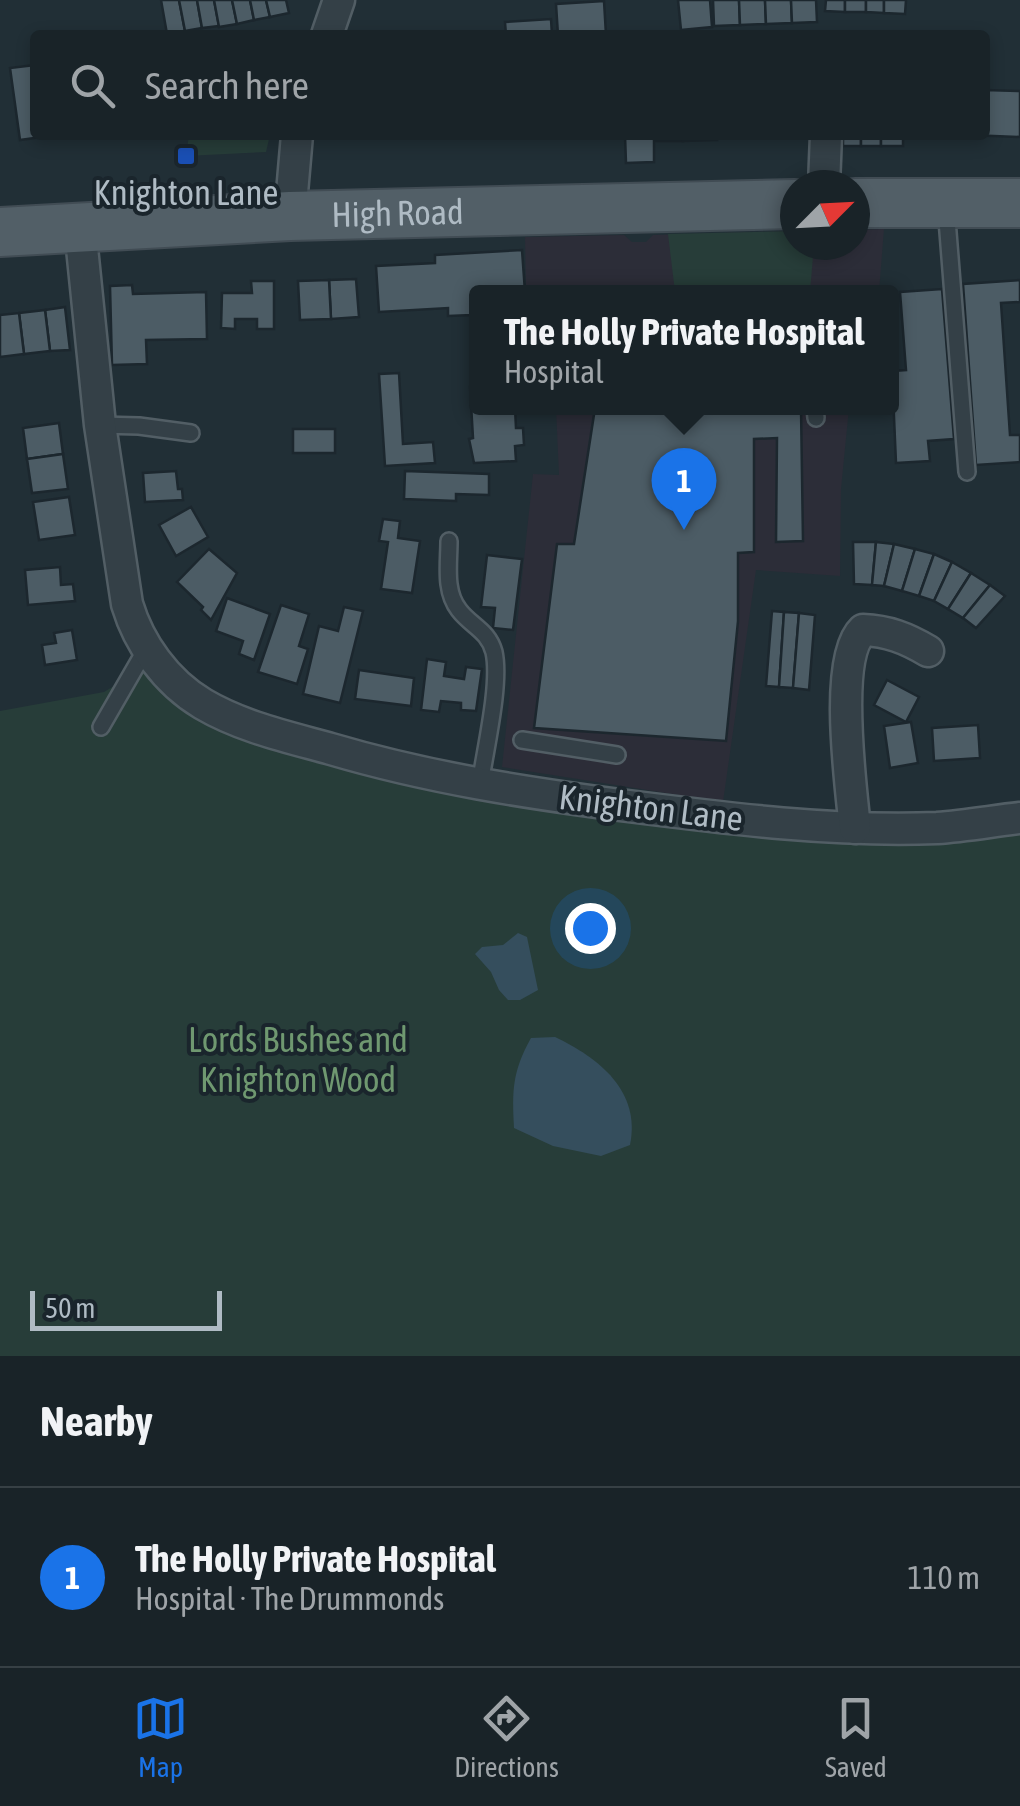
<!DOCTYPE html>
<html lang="en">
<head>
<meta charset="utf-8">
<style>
  :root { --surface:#192328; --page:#222b30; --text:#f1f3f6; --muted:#9fa4a8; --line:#374045; --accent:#1a73e8 }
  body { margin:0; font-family:"Asap Condensed",sans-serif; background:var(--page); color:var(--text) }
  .compass { position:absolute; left:780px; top:170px; width:90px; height:90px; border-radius:50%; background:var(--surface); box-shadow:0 5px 15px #0003; rotate:66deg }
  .scale { position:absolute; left:30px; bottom:25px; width:192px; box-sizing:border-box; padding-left:10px; border:5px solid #afbbc4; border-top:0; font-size:28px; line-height:35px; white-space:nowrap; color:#afbbc4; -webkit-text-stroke:8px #1a252c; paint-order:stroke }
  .you { position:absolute; left:590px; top:928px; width:35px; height:35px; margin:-25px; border:8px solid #fff; border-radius:50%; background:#1a73e8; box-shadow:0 0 0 15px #1a73e833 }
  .badge { display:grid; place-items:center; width:65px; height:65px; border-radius:50%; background:var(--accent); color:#fff; font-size:32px; font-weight:700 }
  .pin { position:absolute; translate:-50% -82px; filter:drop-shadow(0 2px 5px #0008) }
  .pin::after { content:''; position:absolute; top:52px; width:35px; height:30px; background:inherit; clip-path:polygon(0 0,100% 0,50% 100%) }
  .popup { position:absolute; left:469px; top:285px; width:430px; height:130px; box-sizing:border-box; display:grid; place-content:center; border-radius:10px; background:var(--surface); filter:drop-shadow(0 2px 8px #0005); font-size:32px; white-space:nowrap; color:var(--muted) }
  .popup b { font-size:38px; color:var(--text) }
  .popup::after { content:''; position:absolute; left:50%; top:100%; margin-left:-20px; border:20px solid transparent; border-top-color:var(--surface) }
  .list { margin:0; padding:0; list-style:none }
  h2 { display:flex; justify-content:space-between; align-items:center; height:130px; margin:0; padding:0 40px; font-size:42px }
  h2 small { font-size:32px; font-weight:400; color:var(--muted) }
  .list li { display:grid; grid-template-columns:65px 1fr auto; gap:30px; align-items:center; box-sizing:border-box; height:180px; padding:0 40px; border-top:2px solid var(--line) }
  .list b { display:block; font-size:38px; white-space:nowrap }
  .list p { margin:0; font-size:32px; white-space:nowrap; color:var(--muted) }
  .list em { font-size:32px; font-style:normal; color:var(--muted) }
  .icon { flex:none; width:55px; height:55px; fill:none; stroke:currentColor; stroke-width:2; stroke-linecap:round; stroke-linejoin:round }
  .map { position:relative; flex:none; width:1020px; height:1356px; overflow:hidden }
  .search { position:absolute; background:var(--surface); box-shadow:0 5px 15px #0003; left:30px; right:30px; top:30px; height:110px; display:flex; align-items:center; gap:25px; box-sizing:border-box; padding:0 35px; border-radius:10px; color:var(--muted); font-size:38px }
  .sheet { height:310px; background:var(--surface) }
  nav { display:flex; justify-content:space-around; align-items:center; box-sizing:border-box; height:140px; border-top:2px solid var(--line); background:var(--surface); font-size:28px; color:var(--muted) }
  nav a { display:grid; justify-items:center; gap:5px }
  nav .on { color:var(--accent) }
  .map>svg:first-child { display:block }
  .medical { fill:#2c2d38 }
  .green { fill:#273d39 }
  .water { fill:#354e5d }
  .building { fill:#4c5c65; stroke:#1c272e; stroke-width:2.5 }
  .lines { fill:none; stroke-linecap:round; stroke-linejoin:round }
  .lane-casing { stroke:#525e65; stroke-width:20 }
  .street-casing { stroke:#525e65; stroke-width:35 }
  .primary-casing { stroke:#414c54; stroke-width:52 }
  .lane { stroke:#344047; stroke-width:15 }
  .street { stroke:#344047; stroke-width:30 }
  .primary { stroke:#525f67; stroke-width:48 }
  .transit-dot { fill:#1a4fb4; stroke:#1a252c; stroke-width:4 }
  .labels { text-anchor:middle; stroke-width:8; stroke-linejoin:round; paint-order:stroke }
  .poi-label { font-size:35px; fill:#afbbc4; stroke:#1a252c }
  .street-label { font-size:35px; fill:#afbbc4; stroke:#1a252c }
  .park-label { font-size:35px; fill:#6f9870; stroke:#1a252c }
</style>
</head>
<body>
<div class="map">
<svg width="1020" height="1356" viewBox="0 0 1020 1356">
  <rect width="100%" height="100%" fill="#212f36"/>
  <g class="medical">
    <polygon points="884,229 879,292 526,292 525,237 624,235 632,242 646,242 653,235 795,231 795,245 855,245 855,230"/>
    <polygon points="556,408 849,408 841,489 840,576 756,570 723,802 502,767 533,474 559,475"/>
  </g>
  <g class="green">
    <polygon points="189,135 270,135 266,152 186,156"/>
    <polygon points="795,231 795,245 814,245 810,292 675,292 668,234"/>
    <polygon points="147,666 182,702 221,731 316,760 505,806 818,839 1020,824 1020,1356 0,1356 0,711 104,692"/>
  </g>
  <g class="water">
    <polygon points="518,933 527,937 538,990 520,1000 508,1000 499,990 491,972 475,954 482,947 503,945"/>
    <path d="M555,1037C599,1058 641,1091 630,1145L601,1156L553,1146L514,1128C512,1091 512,1072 531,1038Z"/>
  </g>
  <g class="building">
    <polygon points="161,0 179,0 185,31 167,34"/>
    <polygon points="179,0 197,0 202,28 185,31"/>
    <polygon points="197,0 214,0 219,26 202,28"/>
    <polygon points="214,0 232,0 237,24 219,27"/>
    <polygon points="232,0 250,0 254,20 237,24"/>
    <polygon points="250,0 266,0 270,17 254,20"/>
    <polygon points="266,0 286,0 289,13 270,17"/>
    <polygon points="678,0 710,0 712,27 681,30"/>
    <polygon points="713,0 739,0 740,25 714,26"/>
    <polygon points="739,0 765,0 766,24 740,25"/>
    <polygon points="765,0 791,0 792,23 766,24"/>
    <polygon points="791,0 816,0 817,22 792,23"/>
    <polygon points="826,0 845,0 845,12 825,11"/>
    <rect x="845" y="0" width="21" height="12"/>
    <polygon points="866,0 884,0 884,13 866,12"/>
    <polygon points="884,0 906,0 905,14 884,13"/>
    <polygon points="604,1 606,35 558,35 556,4"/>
    <polygon points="551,19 552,35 506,35 505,22"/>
    <polygon points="35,65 35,135 56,135 20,140 10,68"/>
    <polygon points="985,90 1020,91 1020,137 969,135 985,135"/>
    <polygon points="625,135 683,135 683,141 654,141 654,162 626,163"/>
    <polygon points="683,135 717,135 717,140 683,141"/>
    <rect x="843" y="135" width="18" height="11"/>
    <rect x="861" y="135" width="20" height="11"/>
    <rect x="881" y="135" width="22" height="11"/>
    <polygon points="522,250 525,292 477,292 477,298 472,299 472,315 448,316 448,308 379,312 376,266 435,263 435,255"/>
    <polygon points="356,279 359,317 331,319 329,280"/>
    <polygon points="329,280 331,319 300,320 298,281"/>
    <polygon points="1020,280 1020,302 1001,303 1010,435 1020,435 1020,462 976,465 963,284"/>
    <polygon points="251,281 274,281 274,329 257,329 257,319 235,319 235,329 221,328 222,293 252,293"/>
    <polygon points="132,285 133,294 206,292 207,339 146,340 147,364 112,365 110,286"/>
    <polygon points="942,289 954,439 928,441 930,461 896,463 892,371 906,370 900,292"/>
    <polygon points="65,307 70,350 50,351 45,310"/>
    <polygon points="45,310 50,351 24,354 19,313"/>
    <polygon points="19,313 24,354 0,357 0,315"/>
    <polygon points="399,373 403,444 433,442 435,463 385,466 379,374"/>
    <polygon points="470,387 477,387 477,408 515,408 516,428 523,428 524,445 515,446 516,461 474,463 469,439 473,438"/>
    <polygon points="595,408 801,408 803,541 776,542 777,438 754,439 754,552 738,553 738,621 726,741 534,728 557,544 574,544"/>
    <polygon points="59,423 63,454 27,459 23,428"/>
    <rect x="293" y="429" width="42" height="24"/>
    <polygon points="63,454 68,489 32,493 27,459"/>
    <polygon points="176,471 178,489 182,489 183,500 145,502 143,473"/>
    <polygon points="405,471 489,474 489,495 456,494 456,501 404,499"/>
    <polygon points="69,497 75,535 39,540 33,502"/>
    <polygon points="191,507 208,537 176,556 159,525"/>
    <polygon points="383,519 400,521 398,538 420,541 412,593 381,589 388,542 379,541"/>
    <polygon points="853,542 876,542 872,585 854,584"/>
    <polygon points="876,542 894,544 884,586 872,585"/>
    <polygon points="894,544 915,549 902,591 884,586"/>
    <polygon points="209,549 237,573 211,620 201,610 203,607 177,582"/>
    <polygon points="915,549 934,554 919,596 902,591"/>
    <polygon points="934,554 952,562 934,601 919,596"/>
    <polygon points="487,555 522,559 513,630 493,628 495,608 481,607"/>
    <polygon points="952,562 971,573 948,609 934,601"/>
    <polygon points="60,567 61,585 73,584 75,601 28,605 25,570"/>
    <polygon points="971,573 990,585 963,618 948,609"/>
    <polygon points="990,585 1005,596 976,628 963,618"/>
    <polygon points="227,598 270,614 254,660 239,654 243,641 216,631"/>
    <polygon points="281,605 309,614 299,646 308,649 297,684 258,672"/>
    <polygon points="344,607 363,611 340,703 303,694 319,626 338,631"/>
    <polygon points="772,611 784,612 779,687 766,686"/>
    <polygon points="784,612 799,613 793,688 779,687"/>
    <polygon points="799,613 815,615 809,690 793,688"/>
    <polygon points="72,630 77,660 45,665 42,645 56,643 54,633"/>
    <polygon points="427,659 446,662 444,676 464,679 466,667 482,669 476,711 461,710 461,703 441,701 439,712 421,710"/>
    <polygon points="359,670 414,678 411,706 355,699"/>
    <polygon points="887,680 919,697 906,722 874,705"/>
    <polygon points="911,722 918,763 890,768 884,726"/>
    <polygon points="978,725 980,758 934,761 932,728"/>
  </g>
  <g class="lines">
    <defs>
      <g id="lane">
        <polyline points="946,207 967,472"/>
        <polyline points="815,408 816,418"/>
        <polyline points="100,425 139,426 191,433"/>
        <path d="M449,541C449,564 444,591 459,610C471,626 488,630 494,652C501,684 485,750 480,785"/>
        <polyline points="101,727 146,649"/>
        <polyline points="522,740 617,755"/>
      </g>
      <g id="street">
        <polyline points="327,35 339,0"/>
        <polyline points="824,185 826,135"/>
        <polyline points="290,216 297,135"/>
        <path d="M80,228L100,425L127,604C139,644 166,682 203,704C242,727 288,737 331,749C429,778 527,793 628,806C731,819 834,832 937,828C965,826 993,821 1020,818"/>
        <path d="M855,828C851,787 833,658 863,630C888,631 906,638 928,651"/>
      </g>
      <g id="primary">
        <polyline points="855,203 1020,203"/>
        <path id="s1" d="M0,232L290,216L795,204"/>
      </g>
    </defs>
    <use href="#lane" class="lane-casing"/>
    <use href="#street" class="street-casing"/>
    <use href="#primary" class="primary-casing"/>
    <use href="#lane" class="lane"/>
    <use href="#street" class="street"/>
    <use href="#primary" class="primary"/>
  </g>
  <rect class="transit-dot" x="176" y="146" width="20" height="20" rx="5"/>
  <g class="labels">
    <g class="poi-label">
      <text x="186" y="205">Knighton Lane</text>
    </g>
    <g class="street-label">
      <text dy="12" stroke="none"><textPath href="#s1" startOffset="398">High Road</textPath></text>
      <text transform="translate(651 808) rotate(7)" y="12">Knighton Lane</text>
    </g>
    <g class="park-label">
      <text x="298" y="1052">Lords Bushes and<tspan x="298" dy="40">Knighton Wood</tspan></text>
    </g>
  </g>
</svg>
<svg class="compass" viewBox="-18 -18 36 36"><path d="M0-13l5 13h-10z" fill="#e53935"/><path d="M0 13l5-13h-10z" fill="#9fa4a8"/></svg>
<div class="scale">50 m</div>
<div class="you"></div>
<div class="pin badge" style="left:684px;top:530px">1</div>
<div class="popup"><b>The Holly Private Hospital</b>Hospital</div>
<div class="search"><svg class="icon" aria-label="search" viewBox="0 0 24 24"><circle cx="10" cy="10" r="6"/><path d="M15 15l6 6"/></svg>Search here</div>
</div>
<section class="sheet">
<h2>Nearby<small></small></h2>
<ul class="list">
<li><span class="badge">1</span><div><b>The Holly Private Hospital</b><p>Hospital · The Drummonds</p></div><em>110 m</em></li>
</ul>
</section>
<nav>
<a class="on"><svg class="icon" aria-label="map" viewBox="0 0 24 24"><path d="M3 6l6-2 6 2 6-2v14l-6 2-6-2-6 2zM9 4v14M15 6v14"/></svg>Map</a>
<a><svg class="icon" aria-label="directions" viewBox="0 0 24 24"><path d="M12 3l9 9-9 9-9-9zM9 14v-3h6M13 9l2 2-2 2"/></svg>Directions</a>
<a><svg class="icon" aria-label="saved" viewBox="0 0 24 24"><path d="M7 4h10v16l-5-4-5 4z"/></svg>Saved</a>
</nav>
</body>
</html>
